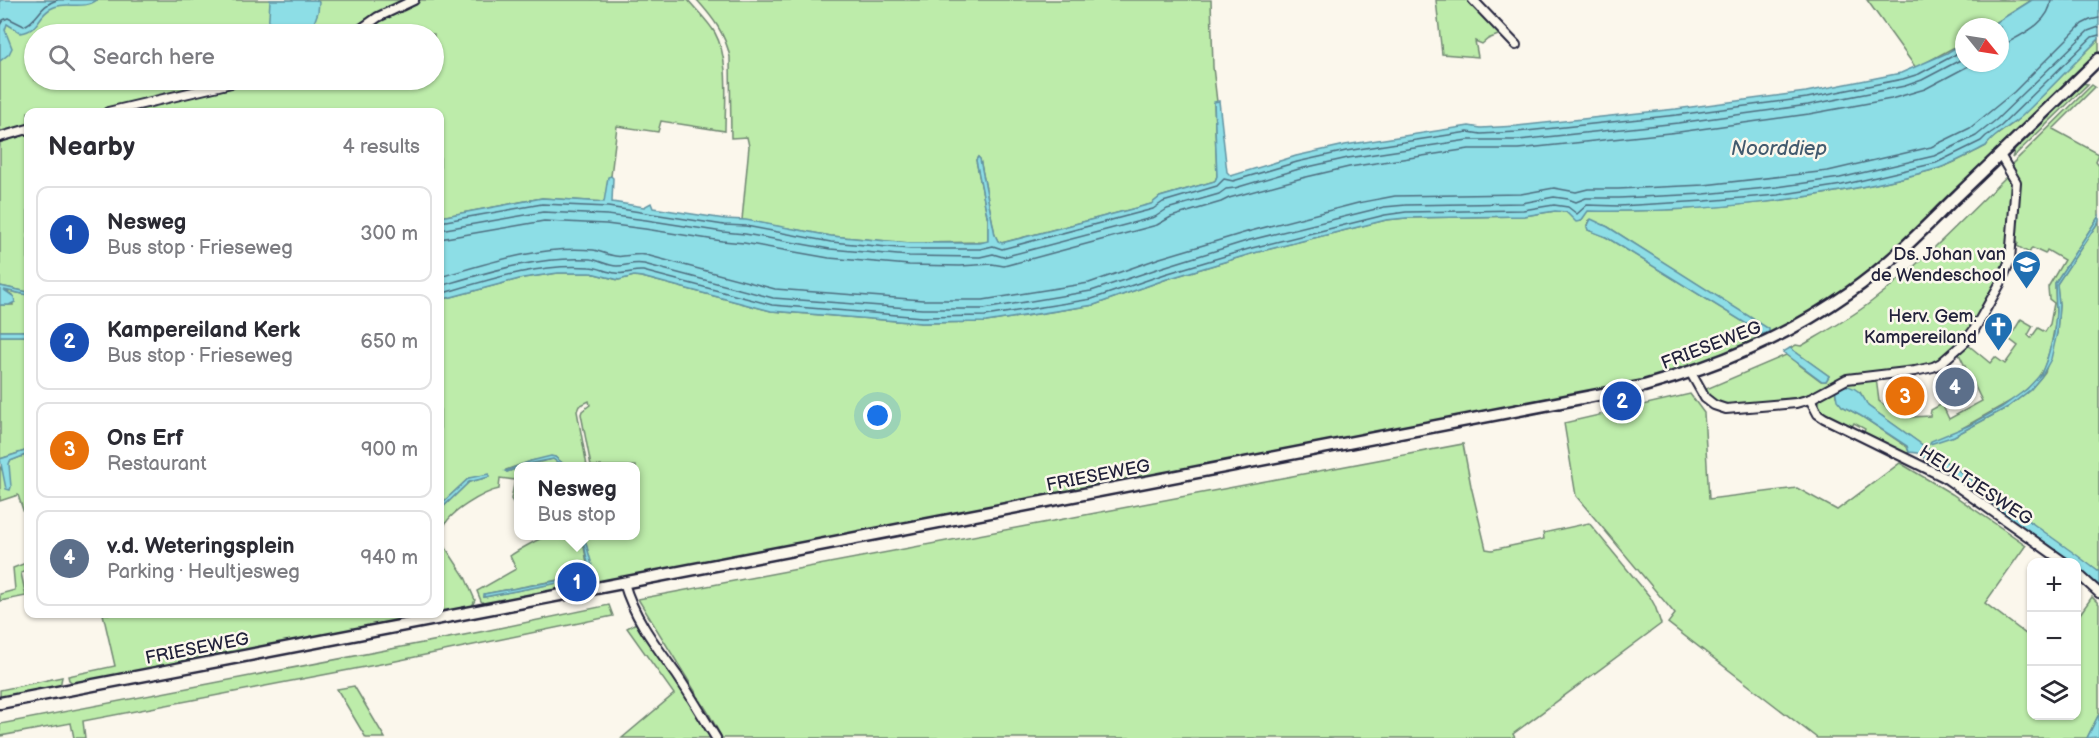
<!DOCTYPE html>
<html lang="en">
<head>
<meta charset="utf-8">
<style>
  :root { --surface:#fff; --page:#f2f2f3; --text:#2b2b33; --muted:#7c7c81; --line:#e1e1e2; --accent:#ea580c }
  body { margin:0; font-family:"Balsamiq Sans",sans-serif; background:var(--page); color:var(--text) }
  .controls { position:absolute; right:18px; bottom:18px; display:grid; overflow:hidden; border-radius:12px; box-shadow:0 2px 4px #0004 }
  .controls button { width:54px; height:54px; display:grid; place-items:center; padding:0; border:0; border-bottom:2px solid var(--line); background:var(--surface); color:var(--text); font:30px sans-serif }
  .compass { position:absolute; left:1955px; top:18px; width:54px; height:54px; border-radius:50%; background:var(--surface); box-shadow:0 2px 4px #0004; rotate:120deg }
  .you { position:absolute; left:878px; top:416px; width:21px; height:21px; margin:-15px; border:4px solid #fff; border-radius:50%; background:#1a73e8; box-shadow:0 0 0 9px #1a73e833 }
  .badge { display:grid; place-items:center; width:39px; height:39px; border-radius:50%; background:var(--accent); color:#fff; font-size:20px; font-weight:700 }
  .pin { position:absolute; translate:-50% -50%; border:3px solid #fff; box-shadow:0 2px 6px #0006 }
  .popup { position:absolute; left:514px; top:462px; width:126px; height:78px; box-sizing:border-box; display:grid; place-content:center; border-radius:12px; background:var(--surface); filter:drop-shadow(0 2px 4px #0005); font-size:20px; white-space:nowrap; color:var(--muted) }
  .popup b { font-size:22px; color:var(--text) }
  .popup::after { content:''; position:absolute; left:50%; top:100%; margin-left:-12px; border:12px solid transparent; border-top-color:var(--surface) }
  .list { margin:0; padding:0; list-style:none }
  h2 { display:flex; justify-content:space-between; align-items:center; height:78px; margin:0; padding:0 24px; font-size:26px }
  h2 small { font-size:20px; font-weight:400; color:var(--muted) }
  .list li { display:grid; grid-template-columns:39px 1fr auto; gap:18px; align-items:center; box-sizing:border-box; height:96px; margin:0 12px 12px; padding:0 12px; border:2px solid var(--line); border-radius:12px }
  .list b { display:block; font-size:22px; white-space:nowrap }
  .list p { margin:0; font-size:20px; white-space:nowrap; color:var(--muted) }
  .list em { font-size:20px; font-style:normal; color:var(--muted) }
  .icon { flex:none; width:33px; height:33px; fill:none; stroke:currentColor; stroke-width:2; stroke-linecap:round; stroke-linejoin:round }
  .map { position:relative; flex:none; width:2099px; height:738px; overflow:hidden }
  .search { position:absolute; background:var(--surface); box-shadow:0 2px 4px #0004; left:24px; top:24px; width:420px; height:66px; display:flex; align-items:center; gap:15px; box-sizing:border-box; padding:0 21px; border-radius:33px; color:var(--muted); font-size:22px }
  .panel { position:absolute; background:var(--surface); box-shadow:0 2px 4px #0004; left:24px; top:108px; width:420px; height:510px; border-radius:12px }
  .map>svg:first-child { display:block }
  .green { fill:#bdecaa; stroke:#708772; stroke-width:1.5; fill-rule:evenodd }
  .water { fill:#8ddee6; stroke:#6293a2; stroke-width:1.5 }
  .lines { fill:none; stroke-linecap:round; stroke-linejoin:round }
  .shore { stroke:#4d6d7f; stroke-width:1.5 }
  .street-casing { stroke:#22223b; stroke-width:12 }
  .secondary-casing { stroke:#22223b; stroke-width:15 }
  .street { stroke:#fbf7ec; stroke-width:8 }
  .secondary { stroke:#fbf7ec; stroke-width:10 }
  .labels { text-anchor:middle; stroke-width:5; stroke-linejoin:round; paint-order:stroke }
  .poi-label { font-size:18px; fill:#22223b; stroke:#fbf7ec; text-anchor:end }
  .street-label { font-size:18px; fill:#22223b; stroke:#fbf7ec }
  .water-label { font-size:20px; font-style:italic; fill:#425a6e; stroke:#fbf7ec }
</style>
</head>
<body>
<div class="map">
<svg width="2099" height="738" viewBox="0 0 2099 738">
  <rect width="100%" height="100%" fill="#fbf7ec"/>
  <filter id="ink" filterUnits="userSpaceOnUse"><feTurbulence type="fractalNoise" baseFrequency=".0167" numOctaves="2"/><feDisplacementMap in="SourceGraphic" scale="12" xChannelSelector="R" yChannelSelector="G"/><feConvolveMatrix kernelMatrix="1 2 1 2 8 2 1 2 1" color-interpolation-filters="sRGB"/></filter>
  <g filter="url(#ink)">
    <g class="green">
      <polygon points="37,0 404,0 349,34 34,34 34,80 233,80 94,112 28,112 28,126 0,134 0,25"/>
      <path d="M421,0H688C697,11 708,21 715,33C730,60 725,101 725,131L661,121L658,132L617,126L611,176L608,178L605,202L542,198L440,217V112H121L198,95L252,80H434V34H358L398,9Z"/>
      <path d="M697,0H1211L1213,67L1217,102L1214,103L1217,176L1215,181L1160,197L1152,204L1001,243L998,241L995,235L980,159L978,157L976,160L988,220V242L910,243L831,236L742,220L749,146L747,137L731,138L730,57C725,33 713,18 697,0Z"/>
      <polygon points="1436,0 1469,0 1501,34 1488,39 1482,44 1475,41 1478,57 1442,54"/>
      <polygon points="1867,0 2032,0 1989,27 1964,27 1964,42 1916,68"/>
      <path d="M2099,39V55L1930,217L1855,283L1831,300L1759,341L1668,376L486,605L481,601L477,591L516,569L510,556C517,551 541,537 548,536C559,534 572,536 582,536L589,574L485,594L484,597L594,576L584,536H636V466H591L581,414L582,411L590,405L589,401L579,406L577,411L587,466H566L555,457L531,461L506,470L507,472L518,468V501L514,504L511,499L515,480L500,478L499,489C484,492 448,513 444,527L440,522V510L469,482L489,477L469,478L440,505V300L523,278L558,273H591L618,280L634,276L642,277L771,311L922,323L986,322L1094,305L1167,279L1254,253L1386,220L1406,218L1524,216L1555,211L1566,212L1581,221L1587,211C1702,213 1826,200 1936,169C1953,165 1970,154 1986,146L1990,140L2015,122ZM1590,220L1608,227L1768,329L1756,333L1755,329L1606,237L1588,230L1587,225Z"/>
      <polygon points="2081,83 2088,84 2012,158 2016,146"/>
      <polygon points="2092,85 2095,87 2053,129 2099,154 2096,161 2099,165 2099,216 2055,283 2056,319 2051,346 2044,368 2036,381 2016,398 1957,431 1954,436 2008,407 2030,390 2041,377 2045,372 2057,333 2059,305 2057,284 2099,221 2099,572 1868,406 1860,392 1841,385 1853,380 1876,378 1879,401 1890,409 1897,409 1898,414 1910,413 1911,417 1930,416 1931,410 1942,404 1949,419 1982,401 1959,354 1967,344 1990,363 1995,357 2005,364 2018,346 2009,339 2021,319 2033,326 2028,335 2031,338 2038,328 2045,332 2050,324 2054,303 2049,299 2048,287 2064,260 2047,250 2045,254 2032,248 2029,253 2017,246 2018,243 2014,237 2020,182 2012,164"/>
      <polygon points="28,132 28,292 0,286 0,140"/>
      <path d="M2007,176C2017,190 2010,218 2008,234C2007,243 2007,252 2004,261C1997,287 1966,341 1944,357C1916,377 1879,367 1847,375C1832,379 1821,390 1806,395C1793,399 1733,407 1720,404C1712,402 1708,396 1704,390L1786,355L1821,381H1826L1829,376L1790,348L1796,345L1801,346C1825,332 1849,319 1871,302C1920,265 1963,219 2007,176Z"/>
      <polygon points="4,290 28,295 28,331 0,331 0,305 13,305 12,295"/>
      <polygon points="0,336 28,336 28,450 0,459"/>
      <path d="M1835,388L1836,396L1842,406L1861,416L1907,447L1909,452L1906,455L1863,434L1865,429L1854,423L1851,428L1821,412C1815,398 1824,394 1835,388Z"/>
      <polygon points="1690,394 1704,413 1709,499 1797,488 1837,510 1900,463 1952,494 2026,545 1985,603 2031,638 2032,716 2076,716 2077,618 2092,597 2099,604 2099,714 2087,738 1817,738 1668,623 1675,614 1576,496 1564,423"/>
      <polygon points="1463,444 1471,486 1486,549 1492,550 1544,539 1543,533 1589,523 1650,597 1655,606 1661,624 1513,734 1515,738 722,738 709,714 638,599"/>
      <polygon points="28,454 28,518 26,519 18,495 0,501 0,467 3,471 10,461"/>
      <polygon points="553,459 563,466 523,466"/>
      <polygon points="442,542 465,577 475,600 471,608 74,684 69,680 68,676 115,666 103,614 440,614 440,543"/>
      <polygon points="28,562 28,571 21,573 26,596 0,601 0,594 15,590 13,568"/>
      <polygon points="609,605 613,616 391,662 83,721 85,738 74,738 71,723 0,736 0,724 485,631"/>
      <polygon points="636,623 670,672 712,738 622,738 674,694 627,628"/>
      <polygon points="62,677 60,687 0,698 0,690"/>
      <polygon points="354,686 385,738 366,738 337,689"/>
    </g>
    <g class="water">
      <path d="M0,0H97C83,11 64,0 50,9C37,17 39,30 21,33L7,24L5,30L12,48L9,54L0,61Z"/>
      <polygon points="270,0 316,0 319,2 318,12 310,34 268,34"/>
      <path d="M2032,0H2099V39C2073,64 2048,91 2022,116C2011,126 1994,134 1986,146C1970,154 1953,164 1936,169C1826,200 1702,213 1588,211L1581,221L1576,222L1566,212L1555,211L1524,216L1406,218L1386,220L1254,253L1167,279L1094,305L986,322L922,323L771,311L642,277L634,276L619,280L591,273H558L523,278L440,300V217L542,198L604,202L608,177L611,176L613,178L612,202L644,207L651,203L653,208L725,219L746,220L831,236L910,243H980L988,241V220L976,160L978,157L980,159L995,235L998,241L1002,243L1151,204L1160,197L1215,181L1217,176L1214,102L1219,101L1227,172L1231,176L1296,156L1345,145L1469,126L1481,128L1517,126L1676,109L1806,92L1901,73L1947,53L1964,42V63H2000V27H1989Z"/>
      <polygon points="2099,216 2099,221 2057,284 2059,305 2057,333 2051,359 2041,377 2030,390 2008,407 1954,436 1930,444 1931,441 1970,425 2002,407 2027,389 2041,374 2047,359 2054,334 2056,311 2055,283"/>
      <polygon points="1591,219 1608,227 1769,329 1769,332 1760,335 1755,329 1606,237 1588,230 1587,227"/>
      <polygon points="0,286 28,292 28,295 4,290 14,297 15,302 9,305 0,305"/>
      <rect x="0" y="331" width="28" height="5"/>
      <polygon points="1790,348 1829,376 1826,381 1822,381 1783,352"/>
      <path d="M1841,385C1856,386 1862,393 1868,406L2078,556L2099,572V585L2077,568L2076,562H2069L1917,453L1909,452L1907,446L1861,416L1842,406L1837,400L1835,388Z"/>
      <polygon points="28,450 28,454 10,461 9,464 11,487 10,490 6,489 0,459"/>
      <polygon points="551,456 555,457 566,466 563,466 553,459 518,466 518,468 507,472 505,471 531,461"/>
      <polygon points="489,474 489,477 469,482 440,510 440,505 469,478"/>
      <polygon points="582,536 584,536 595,576 484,597 484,594 588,575 590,572"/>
      <polygon points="2099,714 2099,737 2087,738"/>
    </g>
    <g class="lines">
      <g class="shore">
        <path d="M0,25L3,20L8,18L24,26C40,19 38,6 57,0"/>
        <path d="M2000,47C2018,36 2050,24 2051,0"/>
        <polyline points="440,222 542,204 608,207 724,225 746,226 831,242 910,249 980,249 993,246 1002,249 1153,209 1163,202 1217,186 1224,179 1233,181 1297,162 1346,151 1468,132 1481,134 1517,132 1677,115 1807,98 1903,79 1919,74 1964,50"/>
        <polyline points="440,230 543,212 607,215 646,220 723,232 745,234 830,249 909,256 980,257 993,254 1003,257 1155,217 1167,209 1219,194 1226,189 1235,188 1299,169 1348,158 1468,140 1518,140 1678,123 1808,105 1905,86 1922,80 1964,58"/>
        <polyline points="440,239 544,221 606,224 645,229 722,241 744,243 829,258 909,265 960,266 992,264 1004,266 1157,225 1171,217 1221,202 1229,198 1302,178 1349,167 1469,149 1518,149 1679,132 1809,114 1891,99 1925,89 1974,63"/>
        <path d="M440,277C489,263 541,245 593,250C600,251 607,255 615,256C624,258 633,253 646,255L775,289L923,300H983L1089,283L1160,258L1247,232L1358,203L1395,196L1521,194L1554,188L1576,192L1588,189H1618L1704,185L1828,171L1931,147L1970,128L2014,92L2082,24L2090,20L2099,18"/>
        <path d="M440,286C488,272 538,256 590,259C599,260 607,266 617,266C627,266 632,262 644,264L773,298L922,309H984L1091,291L1163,267L1250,240L1384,207L1406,205L1522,203L1554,197L1568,199L1576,202L1586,198H1619L1704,194L1777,187L1840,178L1934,156L1976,136L1996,120L2088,31L2099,27"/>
        <path d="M440,294C488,280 538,263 589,267C598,267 606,272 616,273C625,275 633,270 643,271L772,305L922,317L985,316L1092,299L1165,274L1252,248L1385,215L1406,212L1523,210L1554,205L1568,207L1577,214L1587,205L1619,206L1705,201L1778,195L1842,185L1936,163L1981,141L1986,136L2001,126L2092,37L2099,35"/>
      </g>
      <defs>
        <g id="street">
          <polyline points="1473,0 1516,45"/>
          <polyline points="354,34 378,17 414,0"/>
          <polyline points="108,112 244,80"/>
          <polyline points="0,137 28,129"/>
          <polyline points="1691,373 1705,398 1714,405 1726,409 1796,403 1810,399 1847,379 1915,371 1933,367 1941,363 1965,342 1974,330 2001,282 2010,260 2016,182 2000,155"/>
          <polyline points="1810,399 1818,414 1824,418 1944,477 2064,562"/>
          <polyline points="2076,572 2099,593"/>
          <path d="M624,583C634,618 656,646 677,675C691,696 703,717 716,738"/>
        </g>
        <path id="secondary" d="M0,703L1644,386C1719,365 1785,338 1850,292C1888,266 1921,231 1955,198C2003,152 2051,106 2099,59"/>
      </defs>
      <use href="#street" class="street-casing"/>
      <use href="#secondary" class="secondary-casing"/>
      <use href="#street" class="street"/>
      <use href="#secondary" class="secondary"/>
    </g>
  </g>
  <defs>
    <symbol id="school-pin" viewBox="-11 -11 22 30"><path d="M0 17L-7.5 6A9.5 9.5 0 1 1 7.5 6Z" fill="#1f6fb2" stroke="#fbf7ec"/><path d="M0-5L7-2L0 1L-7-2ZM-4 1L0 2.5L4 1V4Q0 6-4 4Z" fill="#fff"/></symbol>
    <symbol id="church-pin" viewBox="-11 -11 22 30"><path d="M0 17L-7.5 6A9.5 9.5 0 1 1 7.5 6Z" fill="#1f6fb2" stroke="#fbf7ec"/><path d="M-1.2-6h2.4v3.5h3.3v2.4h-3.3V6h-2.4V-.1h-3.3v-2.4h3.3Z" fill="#fff"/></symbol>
  </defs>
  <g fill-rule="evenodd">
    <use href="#school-pin" x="2010" y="248" width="33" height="45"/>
    <use href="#church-pin" x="1982" y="310" width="33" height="45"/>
  </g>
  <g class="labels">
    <g class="poi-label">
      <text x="2006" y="260">Ds. Johan van<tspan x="2006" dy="21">de Wendeschool</tspan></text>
      <text x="1977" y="322">Herv. Gem.<tspan x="1977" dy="21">Kampereiland</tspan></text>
    </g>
    <g class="street-label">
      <text transform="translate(1711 345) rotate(-21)" y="6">FRIESEWEG</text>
      <text transform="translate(1098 475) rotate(-11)" y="6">FRIESEWEG</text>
      <text transform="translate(1976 485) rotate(33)" y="6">HEULTJESWEG</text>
      <text transform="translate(197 648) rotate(-11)" y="6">FRIESEWEG</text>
    </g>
    <g class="water-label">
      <text x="1779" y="155">Noorddiep</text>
    </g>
  </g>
</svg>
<div class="controls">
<button>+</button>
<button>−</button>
<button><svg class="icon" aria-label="layers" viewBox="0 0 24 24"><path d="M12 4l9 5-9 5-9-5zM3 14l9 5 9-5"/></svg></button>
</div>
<svg class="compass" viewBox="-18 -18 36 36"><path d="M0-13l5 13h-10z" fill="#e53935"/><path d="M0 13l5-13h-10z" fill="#7c7c81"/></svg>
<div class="you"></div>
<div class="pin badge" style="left:577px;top:582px;background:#1a4fb4">1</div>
<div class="popup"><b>Nesweg</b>Bus stop</div>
<div class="pin badge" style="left:1622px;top:401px;background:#1a4fb4">2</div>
<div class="pin badge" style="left:1905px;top:396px;background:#e8710a">3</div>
<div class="pin badge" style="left:1955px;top:387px;background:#5c6f8a">4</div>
<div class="search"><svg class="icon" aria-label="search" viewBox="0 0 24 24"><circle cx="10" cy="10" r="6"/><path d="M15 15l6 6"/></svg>Search here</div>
<section class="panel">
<h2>Nearby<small>4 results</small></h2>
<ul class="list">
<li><span class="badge" style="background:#1a4fb4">1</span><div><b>Nesweg</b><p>Bus stop · Frieseweg</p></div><em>300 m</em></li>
<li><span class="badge" style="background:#1a4fb4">2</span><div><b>Kampereiland Kerk</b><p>Bus stop · Frieseweg</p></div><em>650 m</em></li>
<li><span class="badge" style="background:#e8710a">3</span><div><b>Ons Erf</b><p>Restaurant</p></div><em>900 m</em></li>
<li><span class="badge" style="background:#5c6f8a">4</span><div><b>v.d. Weteringsplein</b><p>Parking · Heultjesweg</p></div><em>940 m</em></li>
</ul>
</section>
</div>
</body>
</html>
